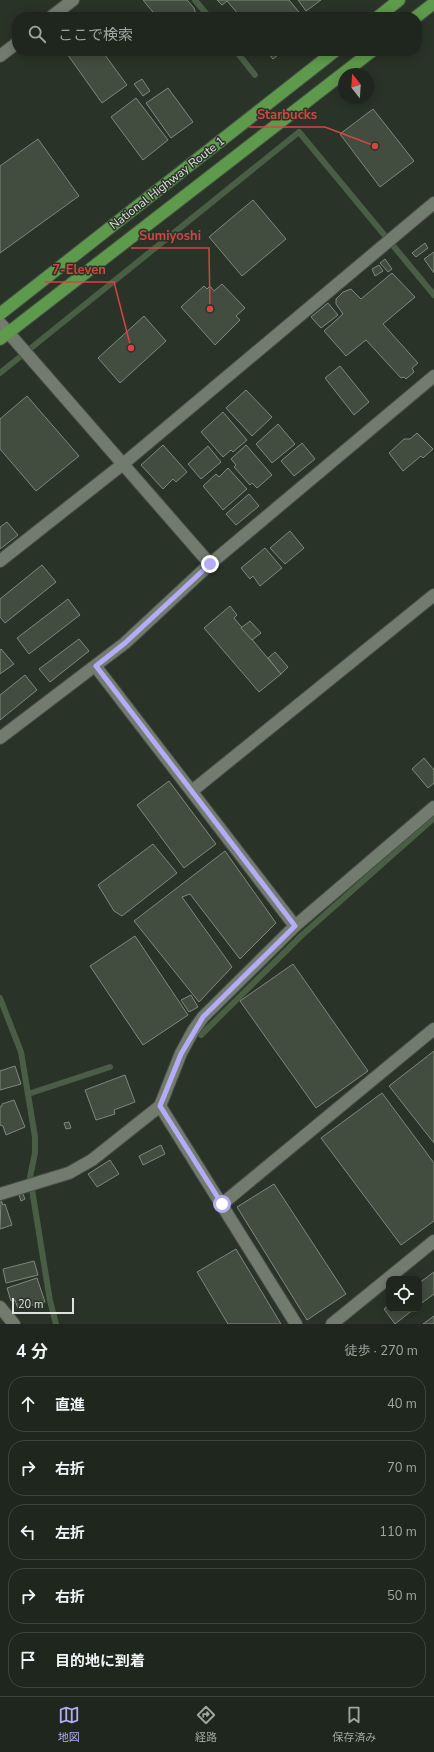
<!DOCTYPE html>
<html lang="ja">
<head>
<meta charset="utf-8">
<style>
  :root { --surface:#1f261d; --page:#2c322a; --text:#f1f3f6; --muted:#a1a5a4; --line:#3c433b; --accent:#b5acf8 }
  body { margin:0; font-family:"Nunito Sans","Noto Sans JP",sans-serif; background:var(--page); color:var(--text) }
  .controls { position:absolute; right:12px; bottom:12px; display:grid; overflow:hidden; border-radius:8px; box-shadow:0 2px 10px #0003 }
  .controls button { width:36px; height:36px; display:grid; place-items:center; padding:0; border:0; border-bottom:1px solid var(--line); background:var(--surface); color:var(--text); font:20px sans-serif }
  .compass { position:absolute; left:338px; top:68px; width:36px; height:36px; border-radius:50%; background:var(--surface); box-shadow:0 2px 10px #0003; rotate:343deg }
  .scale { position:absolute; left:12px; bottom:10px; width:62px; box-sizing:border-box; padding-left:4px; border:2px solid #dee4dd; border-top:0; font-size:11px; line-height:14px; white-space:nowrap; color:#dee4dd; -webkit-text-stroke:3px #293327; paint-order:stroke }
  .stop { position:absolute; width:12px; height:12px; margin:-9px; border:3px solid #b5acf8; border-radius:50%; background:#fff }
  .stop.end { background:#b5acf8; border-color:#fff; box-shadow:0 1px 4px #0008 }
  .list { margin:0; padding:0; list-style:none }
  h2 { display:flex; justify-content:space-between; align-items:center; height:52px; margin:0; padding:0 16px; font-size:17px }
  h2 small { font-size:13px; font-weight:400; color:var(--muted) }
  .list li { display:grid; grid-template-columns:26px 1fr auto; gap:12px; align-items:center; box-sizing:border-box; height:56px; margin:0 8px 8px; padding:0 8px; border:1px solid var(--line); border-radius:16px }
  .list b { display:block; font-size:15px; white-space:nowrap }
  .list em { font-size:13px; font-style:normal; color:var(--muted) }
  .icon { flex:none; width:22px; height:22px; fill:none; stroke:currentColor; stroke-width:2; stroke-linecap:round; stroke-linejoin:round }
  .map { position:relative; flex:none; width:434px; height:1324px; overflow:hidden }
  .search { position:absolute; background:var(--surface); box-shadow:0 2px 10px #0003; left:12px; right:12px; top:12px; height:44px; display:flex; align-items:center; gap:10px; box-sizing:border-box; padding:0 14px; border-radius:16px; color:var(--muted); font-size:15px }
  .sheet { height:372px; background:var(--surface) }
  nav { display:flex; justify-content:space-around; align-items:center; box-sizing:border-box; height:56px; border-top:1px solid var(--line); background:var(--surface); font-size:11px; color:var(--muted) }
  nav a { display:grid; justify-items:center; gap:2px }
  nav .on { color:var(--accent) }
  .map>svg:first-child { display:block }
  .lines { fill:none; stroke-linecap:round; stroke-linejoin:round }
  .stream { stroke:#4a5e45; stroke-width:6 }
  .building { fill:#424c3f; stroke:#7e897b }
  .minor-casing { stroke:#474f45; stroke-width:14 }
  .trunk-casing { stroke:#474f45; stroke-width:14 }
  .minor { stroke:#717b6e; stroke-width:12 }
  .trunk { stroke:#5e9a4c; stroke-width:12 }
  .route { stroke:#b5acf8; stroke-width:5 }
  .labels { text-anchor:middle; stroke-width:3; stroke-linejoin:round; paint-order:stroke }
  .street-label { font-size:12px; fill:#dee4dd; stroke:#293327 }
  .leader { fill:none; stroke:#d74443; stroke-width:1.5 }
  .callout-dot { fill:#d74443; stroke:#293327; stroke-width:1.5 }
  .callout-label { font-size:13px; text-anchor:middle; font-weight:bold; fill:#d74443; stroke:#293327; stroke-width:3; stroke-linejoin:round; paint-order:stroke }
</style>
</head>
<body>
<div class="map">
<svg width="434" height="1324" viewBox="0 0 434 1324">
  <rect width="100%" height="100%" fill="#293327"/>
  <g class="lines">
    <g class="stream">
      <polyline points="195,0 209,17"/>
      <polyline points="236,51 255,75"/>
      <polyline points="0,373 299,132 434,295"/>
      <polyline points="0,998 21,1052 35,1137 35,1153 30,1177 50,1301 56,1324"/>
      <polyline points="201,1035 302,935 434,818"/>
      <polyline points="28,1094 110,1067"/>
    </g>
  </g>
  <g class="building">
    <polygon points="143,0 187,0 194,8 197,17 157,17"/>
    <polygon points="217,0 289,0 303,17 237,17 239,15 227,1 222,5"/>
    <polygon points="298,0 321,0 306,11"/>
    <polygon points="65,51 83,51 85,53 88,51 102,51 127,85 102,103"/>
    <polygon points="266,51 283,51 273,59"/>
    <polygon points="142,79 150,91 143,96 134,84"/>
    <polygon points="168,88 193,122 171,138 146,103"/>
    <polygon points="136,98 168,140 143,160 111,117"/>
    <polygon points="373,109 414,161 380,187 340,134"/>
    <polygon points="38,139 79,196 0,253 0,166"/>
    <polygon points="253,200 286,239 242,276 209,237"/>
    <polygon points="425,243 428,248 416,257 412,253"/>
    <polygon points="434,252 434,273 424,259"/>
    <polygon points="385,259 392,269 388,272 380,263"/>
    <polygon points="379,265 383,271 375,276 372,269"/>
    <polygon points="392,273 415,297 383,324 418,363 412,368 414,372 406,379 404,377 401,378 366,340 346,356 324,331 343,314 336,304 336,299 343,292 351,289 361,299"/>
    <polygon points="222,284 245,308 236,316 240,320 215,345 181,307 204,286 207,289 210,286 214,291"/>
    <polygon points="328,303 338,315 321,328 311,317"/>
    <polygon points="144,316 166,341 120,383 98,358"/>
    <polygon points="340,366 369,402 354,415 325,378"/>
    <polygon points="246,390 272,417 252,436 226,408"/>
    <polygon points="27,396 79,456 36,491 0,449 0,419"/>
    <polygon points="223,412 247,440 233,452 231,450 223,457 201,432"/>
    <polygon points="278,424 295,444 272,463 256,444"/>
    <polygon points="417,433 433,449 423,458 421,456 403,471 389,453 404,439 410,439"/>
    <polygon points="302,443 315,459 294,476 281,461"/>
    <polygon points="163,445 187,472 176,482 173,479 163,489 141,465"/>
    <polygon points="246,445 272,475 257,488 252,483 250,485 234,467 236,465 231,459"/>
    <polygon points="208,446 221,462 201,479 188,464"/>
    <polygon points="228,468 247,489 223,510 203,486 216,474 219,477"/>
    <polygon points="249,494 259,506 236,525 226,514"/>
    <polygon points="7,522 18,535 0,549 0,527"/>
    <polygon points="290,531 304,548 285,564 270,548"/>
    <polygon points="265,548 282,568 260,586 253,576 250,579 241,568"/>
    <polygon points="42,565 56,582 5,623 0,617 0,599"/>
    <polygon points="68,599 80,615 29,654 17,638"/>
    <polygon points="230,606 237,615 234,618 281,674 259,692 204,628"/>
    <polygon points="250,621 261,633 252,640 241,628"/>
    <polygon points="79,639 89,651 50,682 39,669"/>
    <polygon points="1,649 14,664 0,674 0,650"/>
    <polygon points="275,652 288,667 281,674 268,658"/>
    <polygon points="25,675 37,690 0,720 0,695"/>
    <polygon points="424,758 434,770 434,783 428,788 412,769"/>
    <polygon points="169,781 216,844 184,868 137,805"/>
    <polygon points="153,844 177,873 122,916 114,911 98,885"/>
    <polygon points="225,851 276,923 240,959 190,894 182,897 232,967 199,1002 134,921"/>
    <polygon points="135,936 188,1015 143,1045 90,966"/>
    <polygon points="293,964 368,1071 316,1108 240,1001"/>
    <polygon points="191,995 198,1007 189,1012 181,1000"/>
    <polygon points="434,1051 434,1143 389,1086"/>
    <polygon points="15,1066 21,1084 0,1090 0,1071"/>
    <polygon points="125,1075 135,1102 114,1110 115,1114 96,1120 85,1090"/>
    <polygon points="382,1093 434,1163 434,1221 401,1245 321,1138"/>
    <polygon points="14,1100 25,1127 6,1135 3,1126 0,1125 0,1107 2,1106 2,1104"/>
    <polygon points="69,1122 71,1128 66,1129 64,1123"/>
    <polygon points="161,1145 165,1154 143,1165 139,1156"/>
    <polygon points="110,1160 119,1174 97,1187 88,1174"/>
    <polygon points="274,1184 346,1294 307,1320 237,1207"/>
    <polygon points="23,1194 25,1199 21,1201 19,1195"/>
    <polygon points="1,1200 3,1205 5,1204 12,1225 0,1229"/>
    <polygon points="236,1249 281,1324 228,1324 197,1272"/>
    <polygon points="34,1261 38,1275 6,1283 3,1269"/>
    <polygon points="434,1272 434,1294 419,1305 419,1283"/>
    <polygon points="37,1278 45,1302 18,1309 15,1300 11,1301 7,1288"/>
    <polygon points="389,1305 389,1309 414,1309 395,1324 384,1309"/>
    <polygon points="434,1316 434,1324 423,1324"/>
  </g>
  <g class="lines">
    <defs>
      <g id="minor">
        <polyline points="51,17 73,0"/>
        <polyline points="0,56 17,43"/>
        <polyline points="0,323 210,564"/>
        <polyline points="0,561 123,464 434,203"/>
        <polyline points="96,667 295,926"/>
        <polyline points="0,738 125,643 210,564 434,376"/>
        <polyline points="192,791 434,595"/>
        <polyline points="160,1106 296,1324"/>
        <polyline points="0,1194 69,1173 92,1160 160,1106 181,1053 193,1031 203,1017 295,926 434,807"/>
        <polyline points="222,1204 434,1029"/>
        <polyline points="0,1307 14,1324"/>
        <polyline points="332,1324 434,1241"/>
      </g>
      <g id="trunk">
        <polyline points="378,17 399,0"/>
        <polyline points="416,17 434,3"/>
        <polyline points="0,314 335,51"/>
        <polyline points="0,339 372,51"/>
      </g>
    </defs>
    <use href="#minor" class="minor-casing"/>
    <use href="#trunk" class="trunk-casing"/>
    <use href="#minor" class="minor"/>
    <use href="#trunk" class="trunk"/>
  </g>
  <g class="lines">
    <polyline class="route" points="210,564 125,643 96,666 295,926 203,1017 181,1054 160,1106 222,1204"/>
  </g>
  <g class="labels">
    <g class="street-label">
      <text transform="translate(167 183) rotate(-38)" y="4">National Highway Route 1</text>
    </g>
  </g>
  <path class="leader" d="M375 146L325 127H249M210 309L209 248H131M131 348L114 282H44"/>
  <g class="callout-dot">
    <circle cx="375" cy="146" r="4"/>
    <circle cx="210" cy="309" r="4"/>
    <circle cx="131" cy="348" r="4"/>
  </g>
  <g class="callout-label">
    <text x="287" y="119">Starbucks</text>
    <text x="170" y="240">Sumiyoshi</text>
    <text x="79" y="274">7-Eleven</text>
  </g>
</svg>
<div class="controls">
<button><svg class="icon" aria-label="locate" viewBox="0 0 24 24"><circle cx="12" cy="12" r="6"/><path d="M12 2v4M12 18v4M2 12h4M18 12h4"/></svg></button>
</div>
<svg class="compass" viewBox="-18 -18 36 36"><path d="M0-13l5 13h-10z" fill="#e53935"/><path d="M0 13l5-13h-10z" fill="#a1a5a4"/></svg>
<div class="scale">20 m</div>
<div class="stop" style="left:222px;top:1204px"></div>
<div class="stop end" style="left:210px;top:564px"></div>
<div class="search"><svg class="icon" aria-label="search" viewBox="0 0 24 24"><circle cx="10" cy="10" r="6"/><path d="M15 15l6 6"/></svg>ここで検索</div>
</div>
<section class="sheet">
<h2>4 分<small>徒歩 · 270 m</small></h2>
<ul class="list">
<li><svg class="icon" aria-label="ahead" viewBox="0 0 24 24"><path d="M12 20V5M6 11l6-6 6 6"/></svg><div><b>直進</b></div><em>40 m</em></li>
<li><svg class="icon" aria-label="right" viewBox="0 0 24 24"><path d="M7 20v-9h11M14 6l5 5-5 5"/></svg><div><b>右折</b></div><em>70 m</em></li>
<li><svg class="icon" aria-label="left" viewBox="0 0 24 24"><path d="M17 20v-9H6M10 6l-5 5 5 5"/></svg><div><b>左折</b></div><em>110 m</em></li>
<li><svg class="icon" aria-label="right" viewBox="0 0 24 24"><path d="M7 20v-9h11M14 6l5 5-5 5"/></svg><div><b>右折</b></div><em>50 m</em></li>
<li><svg class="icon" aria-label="arrive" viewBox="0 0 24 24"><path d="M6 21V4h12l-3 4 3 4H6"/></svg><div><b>目的地に到着</b></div></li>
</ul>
</section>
<nav>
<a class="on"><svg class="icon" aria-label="map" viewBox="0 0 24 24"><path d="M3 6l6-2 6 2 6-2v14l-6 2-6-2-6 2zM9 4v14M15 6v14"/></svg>地図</a>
<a><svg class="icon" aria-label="directions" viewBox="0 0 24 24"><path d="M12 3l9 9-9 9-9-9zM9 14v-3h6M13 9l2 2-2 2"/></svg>経路</a>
<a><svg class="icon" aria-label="saved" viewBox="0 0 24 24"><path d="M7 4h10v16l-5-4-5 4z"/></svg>保存済み</a>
</nav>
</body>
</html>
